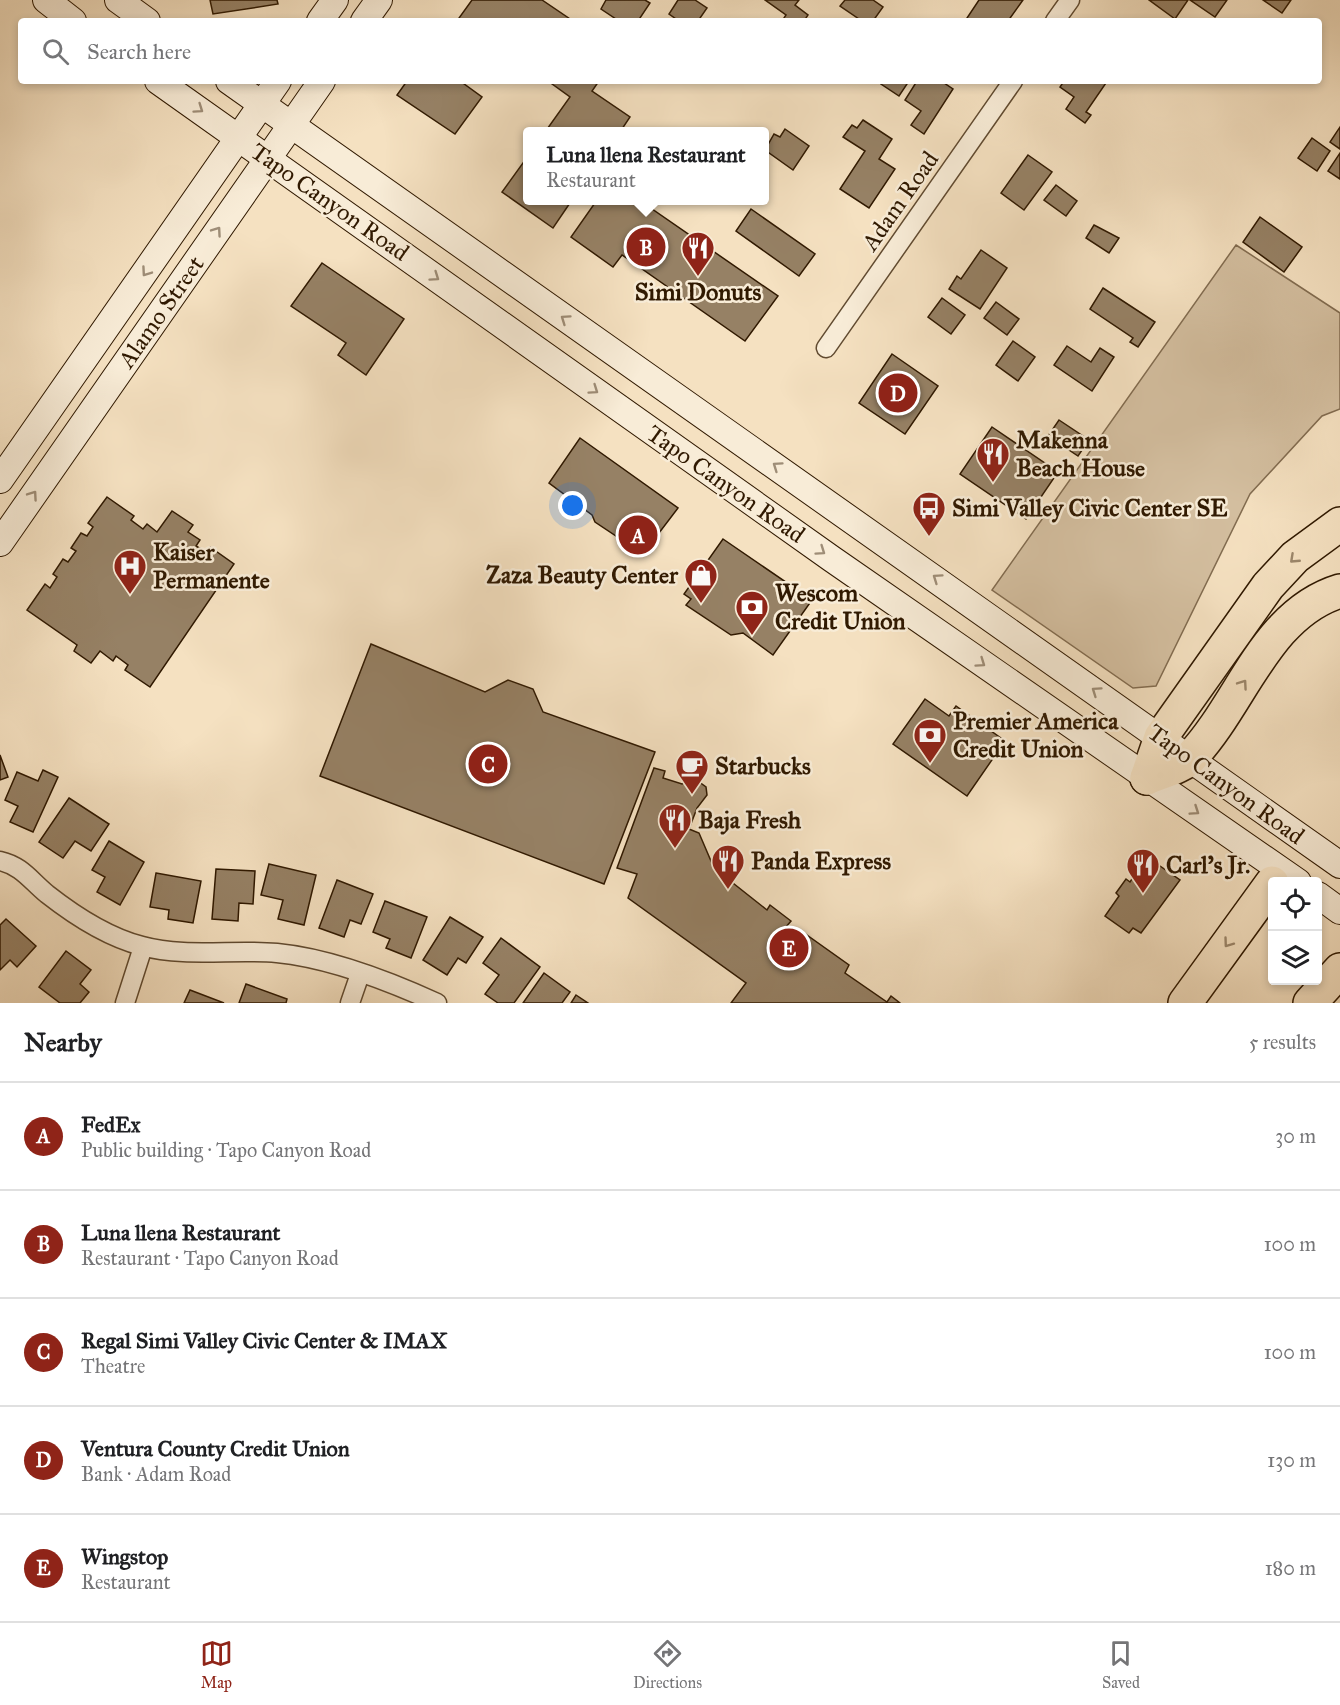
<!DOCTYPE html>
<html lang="en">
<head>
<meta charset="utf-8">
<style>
  :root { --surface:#fff; --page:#f6f6f6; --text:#202124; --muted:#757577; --line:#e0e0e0; --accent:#8f2418 }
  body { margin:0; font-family:"IM FELL Great Primer",serif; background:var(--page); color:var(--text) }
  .controls { position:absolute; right:18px; bottom:18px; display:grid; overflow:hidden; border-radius:6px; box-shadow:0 3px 9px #0003 }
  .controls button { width:54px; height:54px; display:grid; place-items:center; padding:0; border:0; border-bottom:2px solid var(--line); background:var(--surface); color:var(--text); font:30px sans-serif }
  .you { position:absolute; left:573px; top:506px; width:21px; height:21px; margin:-15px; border:4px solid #fff; border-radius:50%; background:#1a73e8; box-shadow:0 0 0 9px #1a73e833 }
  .badge { display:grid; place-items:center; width:39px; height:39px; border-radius:50%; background:var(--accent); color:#fff; font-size:20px; font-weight:700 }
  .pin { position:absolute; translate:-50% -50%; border:3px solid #fff; box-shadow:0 2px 6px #0006 }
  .popup { position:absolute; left:523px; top:127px; width:246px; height:78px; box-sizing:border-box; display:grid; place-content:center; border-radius:6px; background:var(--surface); filter:drop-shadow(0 2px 4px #0005); font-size:20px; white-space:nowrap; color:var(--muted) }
  .popup b { font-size:22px; color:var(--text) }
  .popup::after { content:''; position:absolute; left:50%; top:100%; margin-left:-12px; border:12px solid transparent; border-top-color:var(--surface) }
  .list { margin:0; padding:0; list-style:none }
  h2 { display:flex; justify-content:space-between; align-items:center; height:78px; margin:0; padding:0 24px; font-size:26px }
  h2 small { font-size:20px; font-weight:400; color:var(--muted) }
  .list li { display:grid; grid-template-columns:39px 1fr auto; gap:18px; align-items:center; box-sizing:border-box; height:108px; padding:0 24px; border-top:2px solid var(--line) }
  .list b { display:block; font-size:22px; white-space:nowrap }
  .list p { margin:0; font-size:20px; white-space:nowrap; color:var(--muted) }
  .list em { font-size:20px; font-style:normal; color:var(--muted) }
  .icon { flex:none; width:33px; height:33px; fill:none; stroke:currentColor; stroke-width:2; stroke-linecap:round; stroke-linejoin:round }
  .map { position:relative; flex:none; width:1340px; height:1003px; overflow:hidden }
  .search { position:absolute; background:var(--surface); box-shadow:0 3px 9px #0003; left:18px; right:18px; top:18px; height:66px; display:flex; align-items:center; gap:15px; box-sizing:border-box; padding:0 21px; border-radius:6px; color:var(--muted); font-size:22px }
  .sheet { height:618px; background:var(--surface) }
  nav { display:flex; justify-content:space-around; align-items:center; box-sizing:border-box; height:84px; border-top:2px solid var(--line); background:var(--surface); font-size:16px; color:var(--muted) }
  nav a { display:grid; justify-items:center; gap:3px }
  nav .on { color:var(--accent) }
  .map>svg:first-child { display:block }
  .green { fill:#d4bfa0; stroke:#826c50; stroke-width:1.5 }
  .building { fill:#968165; stroke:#301901; stroke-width:1.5 }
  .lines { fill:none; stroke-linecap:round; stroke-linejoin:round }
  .minor-casing { stroke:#614b31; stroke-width:21 }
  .secondary-casing { stroke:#301901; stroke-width:28 }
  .motorway-casing { stroke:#301901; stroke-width:36 }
  .minor { stroke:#f8ecd7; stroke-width:18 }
  .secondary { stroke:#f8ecd7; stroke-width:26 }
  .motorway { stroke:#f5e1c1; stroke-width:33 }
  .oneway { stroke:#9e8d77 }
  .oneway2 { stroke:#9c876b }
  .labels { text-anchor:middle; stroke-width:5; stroke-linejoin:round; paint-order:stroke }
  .street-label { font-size:24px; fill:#301901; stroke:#f8ecd7 }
  .poi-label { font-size:24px; font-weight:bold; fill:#301901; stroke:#f8ecd7; text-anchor:start }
</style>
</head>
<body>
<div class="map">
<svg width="1340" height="1003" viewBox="0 0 1340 1003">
  <rect width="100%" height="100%" fill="#f5e1c1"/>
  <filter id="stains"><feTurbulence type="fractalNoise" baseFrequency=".00333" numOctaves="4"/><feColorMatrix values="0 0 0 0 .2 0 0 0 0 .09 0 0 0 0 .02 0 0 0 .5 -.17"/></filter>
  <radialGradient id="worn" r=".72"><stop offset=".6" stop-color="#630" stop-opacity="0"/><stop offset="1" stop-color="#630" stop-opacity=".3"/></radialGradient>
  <polygon class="green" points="1236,245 1340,313 1340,409 1322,416 1250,494 1156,686 1133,688 992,590"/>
  <g class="building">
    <polygon points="210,0 277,0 278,4 213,14"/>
    <polygon points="472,0 542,0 573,21 463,21 459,18"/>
    <polygon points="606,0 645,0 650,3 638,21 619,21 601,9"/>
    <polygon points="678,0 695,0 707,8 698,21 679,21 669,14"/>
    <polygon points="765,0 799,0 795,5 808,15 804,21 782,21 786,15"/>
    <polygon points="845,0 873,0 883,7 873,21 862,21 840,6"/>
    <polygon points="979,0 1023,0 1008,21 965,21"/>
    <polygon points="1149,0 1188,0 1175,19"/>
    <polygon points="1190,0 1227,0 1215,17"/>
    <polygon points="1263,0 1291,0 1282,13"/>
    <polygon points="407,81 460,81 482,97 455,134 397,95"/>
    <polygon points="548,81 599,81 592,91 630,117 620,132 545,132 570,97"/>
    <polygon points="883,81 909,81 899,96 881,84"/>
    <polygon points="917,81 941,81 953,89 924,134 911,125 921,111 905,100"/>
    <polygon points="1064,81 1106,83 1086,112 1091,115 1085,123 1066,109 1074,97 1060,87"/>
    <polygon points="863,120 892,139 879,159 895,169 869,208 840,189 865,151 843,137 852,125 857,128"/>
    <polygon points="1340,127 1340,149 1330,142"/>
    <polygon points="785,129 809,146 793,170 765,150 774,134 780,137"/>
    <polygon points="1312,138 1330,151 1317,171 1298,158"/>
    <polygon points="1340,153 1340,179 1328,171"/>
    <polygon points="1028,155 1052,172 1024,210 1001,193"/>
    <polygon points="528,156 528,200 572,200 553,228 502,192"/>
    <polygon points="1056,185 1077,201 1066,216 1044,200"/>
    <polygon points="597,200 639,200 778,296 745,341 622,255 613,267 571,237"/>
    <polygon points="751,209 815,254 799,276 736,231"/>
    <polygon points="1260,217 1302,247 1284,272 1243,242"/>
    <polygon points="1094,225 1119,238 1109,253 1086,238"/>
    <polygon points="981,250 1007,268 980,309 949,289 957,276 961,279"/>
    <polygon points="322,263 404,319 366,375 338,355 346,343 291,306"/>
    <polygon points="1103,288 1155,322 1138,347 1130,342 1133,338 1090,309"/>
    <polygon points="942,298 965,315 951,334 928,317"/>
    <polygon points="996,302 1019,319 1007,335 984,318"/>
    <polygon points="1013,341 1035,357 1018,381 996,365"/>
    <polygon points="1067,346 1091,362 1100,348 1114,357 1092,391 1054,365"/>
    <polygon points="892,354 938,386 905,434 859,403"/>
    <polygon points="1059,420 1089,440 1078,456 1048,436"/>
    <polygon points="992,427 1058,472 1026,519 960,474"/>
    <polygon points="580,438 678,508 643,554 595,522 592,515 549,483"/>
    <polygon points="107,497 134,516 131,520 143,529 147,524 157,532 172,511 193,525 188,532 200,540 196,546 206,552 210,547 234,564 150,687 125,670 128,665 116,656 113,661 100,651 91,663 74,651 77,645 27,610 45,584 50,588 57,577 53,574 63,559 68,562 76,551 71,548 81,533 87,536 93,527 88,523"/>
    <polygon points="723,539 812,600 773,655 743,633 731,635 686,605 691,599 684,594"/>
    <polygon points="371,644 485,692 508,680 533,689 543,712 655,752 604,884 320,776"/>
    <polygon points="925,699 949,716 956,706 1005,741 967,796 893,744"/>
    <polygon points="0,755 8,777 0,780"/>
    <polygon points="654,768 665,771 663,778 682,784 695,779 706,787 707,795 697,808 689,829 699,833 714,868 767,910 770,905 791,921 785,928 800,938 804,933 849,965 845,973 887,1002 891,996 900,1003 731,1003 746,983 628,898 637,874 617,868"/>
    <polygon points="43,770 58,777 33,832 10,822 18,806 5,800 17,772 38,781"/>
    <polygon points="69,798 109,824 91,851 75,841 63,858 39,842"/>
    <polygon points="109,841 144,862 120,905 97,892 105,877 92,870"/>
    <polygon points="1147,857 1180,880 1141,933 1133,928 1129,933 1105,916 1119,896 1116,893 1126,879 1130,882"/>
    <polygon points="269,864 316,875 304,925 278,919 283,900 261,895"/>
    <polygon points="216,869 255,871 253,904 239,903 238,921 212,919"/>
    <polygon points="156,873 201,881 193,923 168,919 169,910 150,907"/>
    <polygon points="337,880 373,894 361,924 350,920 344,937 319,928"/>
    <polygon points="385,901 427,917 411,958 386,948 390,939 373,932"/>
    <polygon points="450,917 483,937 466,963 458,958 447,975 423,960"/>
    <polygon points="6,919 36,946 17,967 10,960 0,970 0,925"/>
    <polygon points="501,938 540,967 514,1003 498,1003 485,994 499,975 483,963"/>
    <polygon points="66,951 91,970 80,984 89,992 80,1003 60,1003 39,987"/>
    <polygon points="544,973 570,992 562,1003 523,1003"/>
    <polygon points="246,984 287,999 286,1003 239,1003"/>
    <polygon points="190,990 224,1003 184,1003"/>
    <polygon points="576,995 588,1003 571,1003"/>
  </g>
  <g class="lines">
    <defs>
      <g id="minor">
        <polyline points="1055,21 1070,0"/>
        <polyline points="826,348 1013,81"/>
        <path d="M0,861C22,866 30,880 47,894C75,916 107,937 142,946C186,958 232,949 277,953C328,958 391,982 437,1003"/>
        <polyline points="125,1003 143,947"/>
        <polyline points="350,1003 360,974"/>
      </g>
      <g id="secondary">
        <polyline points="46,0 73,21"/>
        <polyline points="118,0 147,21"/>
        <polyline points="320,21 335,0"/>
        <polyline points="364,21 379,0"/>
        <polyline points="158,81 832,559 1298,882"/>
        <polyline points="229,81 1340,865"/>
        <polyline points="0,480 278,81"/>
        <polyline points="0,543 322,81"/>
        <polyline points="1318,895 1340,911"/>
      </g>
      <g id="motorway">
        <polyline points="1147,778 1161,737 1268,586 1295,557 1340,524"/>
        <path d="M1147,778C1160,772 1183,767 1192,756C1242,703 1265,614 1340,591"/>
        <polyline points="1185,1003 1272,883"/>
        <polyline points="1310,1003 1340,970"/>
      </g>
    </defs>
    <use href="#minor" class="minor-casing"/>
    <use href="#secondary" class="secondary-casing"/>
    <use href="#motorway" class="motorway-casing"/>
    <use href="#minor" class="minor"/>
    <use href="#secondary" class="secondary"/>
    <use href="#motorway" class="motorway"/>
  </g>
  <defs><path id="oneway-chevron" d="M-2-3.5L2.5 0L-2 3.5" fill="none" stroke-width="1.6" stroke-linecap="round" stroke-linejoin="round" transform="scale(1.5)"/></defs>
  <g class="oneway">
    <use href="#oneway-chevron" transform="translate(199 109) rotate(35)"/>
    <use href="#oneway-chevron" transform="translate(217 231) rotate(-55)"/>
    <use href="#oneway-chevron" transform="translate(146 272) rotate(125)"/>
    <use href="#oneway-chevron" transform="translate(435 277) rotate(35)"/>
    <use href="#oneway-chevron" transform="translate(565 319) rotate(-145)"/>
    <use href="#oneway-chevron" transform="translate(594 390) rotate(35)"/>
    <use href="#oneway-chevron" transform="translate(777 466) rotate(-145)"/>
    <use href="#oneway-chevron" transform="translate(33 495) rotate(-55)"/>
    <use href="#oneway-chevron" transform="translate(821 551) rotate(35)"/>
    <use href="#oneway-chevron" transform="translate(937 578) rotate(-145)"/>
    <use href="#oneway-chevron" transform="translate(981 663) rotate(35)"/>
    <use href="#oneway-chevron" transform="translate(1096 691) rotate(-145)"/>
    <use href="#oneway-chevron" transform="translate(1195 811) rotate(34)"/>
  </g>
  <g class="oneway2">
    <use href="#oneway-chevron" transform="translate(1294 559) rotate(137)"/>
    <use href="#oneway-chevron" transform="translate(1243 684) rotate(-55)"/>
    <use href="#oneway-chevron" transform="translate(1228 943) rotate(126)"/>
  </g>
  <defs>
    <symbol id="restaurant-pin" viewBox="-11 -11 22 30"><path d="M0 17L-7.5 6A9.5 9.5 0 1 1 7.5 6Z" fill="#8f2418" stroke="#f8ecd7"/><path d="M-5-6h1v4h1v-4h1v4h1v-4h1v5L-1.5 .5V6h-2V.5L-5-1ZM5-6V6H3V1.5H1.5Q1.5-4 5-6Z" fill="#fff"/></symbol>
    <symbol id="bus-pin" viewBox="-11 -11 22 30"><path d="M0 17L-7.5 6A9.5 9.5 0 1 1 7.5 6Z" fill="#8f2418" stroke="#f8ecd7"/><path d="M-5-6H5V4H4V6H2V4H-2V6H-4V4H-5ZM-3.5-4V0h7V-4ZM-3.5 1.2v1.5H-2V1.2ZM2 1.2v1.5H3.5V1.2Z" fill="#fff"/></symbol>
    <symbol id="hospital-pin" viewBox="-11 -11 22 30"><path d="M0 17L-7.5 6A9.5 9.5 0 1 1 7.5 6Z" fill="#8f2418" stroke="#f8ecd7"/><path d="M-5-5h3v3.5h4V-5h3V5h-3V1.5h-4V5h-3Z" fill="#fff"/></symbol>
    <symbol id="shop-pin" viewBox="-11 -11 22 30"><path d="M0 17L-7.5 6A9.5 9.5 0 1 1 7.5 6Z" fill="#8f2418" stroke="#f8ecd7"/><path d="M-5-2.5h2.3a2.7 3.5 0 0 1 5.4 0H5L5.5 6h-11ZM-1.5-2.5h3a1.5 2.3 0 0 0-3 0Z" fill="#fff"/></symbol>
    <symbol id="bank-pin" viewBox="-11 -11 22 30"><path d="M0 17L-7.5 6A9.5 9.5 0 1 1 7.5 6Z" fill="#8f2418" stroke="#f8ecd7"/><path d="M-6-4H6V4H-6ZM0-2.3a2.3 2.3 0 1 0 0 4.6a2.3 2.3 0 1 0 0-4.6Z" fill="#fff"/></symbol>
    <symbol id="cafe-pin" viewBox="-11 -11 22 30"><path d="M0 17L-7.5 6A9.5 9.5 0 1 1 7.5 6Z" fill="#8f2418" stroke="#f8ecd7"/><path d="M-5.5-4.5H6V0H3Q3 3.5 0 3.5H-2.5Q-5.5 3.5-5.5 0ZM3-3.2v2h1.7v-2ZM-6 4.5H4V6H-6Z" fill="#fff"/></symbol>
  </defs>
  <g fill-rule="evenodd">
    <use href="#restaurant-pin" x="679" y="229" width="38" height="52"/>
    <use href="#restaurant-pin" x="974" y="435" width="38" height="52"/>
    <use href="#bus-pin" x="910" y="489" width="38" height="52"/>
    <use href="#hospital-pin" x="111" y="547" width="38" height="52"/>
    <use href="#shop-pin" x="682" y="556" width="38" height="52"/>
    <use href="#bank-pin" x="733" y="588" width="38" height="52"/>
    <use href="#bank-pin" x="911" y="716" width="38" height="52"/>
    <use href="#cafe-pin" x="673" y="747" width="38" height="52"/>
    <use href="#restaurant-pin" x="656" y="801" width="38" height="52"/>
    <use href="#restaurant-pin" x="709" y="842" width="38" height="52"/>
    <use href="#restaurant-pin" x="1124" y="846" width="38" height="52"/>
  </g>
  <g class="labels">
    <g class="street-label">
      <text transform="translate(900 201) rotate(-55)" y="8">Adam Road</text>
      <text transform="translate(330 202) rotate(35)" y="8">Tapo Canyon Road</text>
      <text transform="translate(161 312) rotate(-55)" y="8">Alamo Street</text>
      <text transform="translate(726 484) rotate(35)" y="8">Tapo Canyon Road</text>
      <text transform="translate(1226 784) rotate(36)" y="8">Tapo Canyon Road</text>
    </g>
    <g class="poi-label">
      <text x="698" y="300" text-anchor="middle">Simi Donuts</text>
      <text x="1016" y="448">Makenna<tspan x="1016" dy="28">Beach House</tspan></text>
      <text x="952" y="516">Simi Valley Civic Center SE</text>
      <text x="153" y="560">Kaiser<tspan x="153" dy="28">Permanente</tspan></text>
      <text x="678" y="583" text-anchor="end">Zaza Beauty Center</text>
      <text x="775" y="601">Wescom<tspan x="775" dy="28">Credit Union</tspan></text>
      <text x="953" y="729">Premier America<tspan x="953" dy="28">Credit Union</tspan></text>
      <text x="715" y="774">Starbucks</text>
      <text x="698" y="828">Baja Fresh</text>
      <text x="751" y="869">Panda Express</text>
      <text x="1166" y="873">Carl's Jr.</text>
    </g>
  </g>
  <rect width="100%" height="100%" filter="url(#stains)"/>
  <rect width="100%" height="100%" fill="url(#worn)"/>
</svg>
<div class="controls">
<button><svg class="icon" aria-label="locate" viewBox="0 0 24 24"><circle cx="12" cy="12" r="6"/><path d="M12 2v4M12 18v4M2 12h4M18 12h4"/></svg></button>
<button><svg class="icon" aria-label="layers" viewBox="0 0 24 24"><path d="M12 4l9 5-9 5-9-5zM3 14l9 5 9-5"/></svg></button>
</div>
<div class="you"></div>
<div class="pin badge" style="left:638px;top:535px">A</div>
<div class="pin badge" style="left:646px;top:247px">B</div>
<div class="popup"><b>Luna llena Restaurant</b>Restaurant</div>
<div class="pin badge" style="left:488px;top:764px">C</div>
<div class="pin badge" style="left:898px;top:393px">D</div>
<div class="pin badge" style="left:789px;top:948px">E</div>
<div class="search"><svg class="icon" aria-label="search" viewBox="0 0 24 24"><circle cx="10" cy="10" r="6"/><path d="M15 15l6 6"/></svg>Search here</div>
</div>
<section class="sheet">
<h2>Nearby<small>5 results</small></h2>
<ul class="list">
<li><span class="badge">A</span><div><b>FedEx</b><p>Public building · Tapo Canyon Road</p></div><em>30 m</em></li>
<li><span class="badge">B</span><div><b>Luna llena Restaurant</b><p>Restaurant · Tapo Canyon Road</p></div><em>100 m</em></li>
<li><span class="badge">C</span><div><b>Regal Simi Valley Civic Center &amp; IMAX</b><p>Theatre</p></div><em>100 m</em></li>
<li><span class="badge">D</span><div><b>Ventura County Credit Union</b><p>Bank · Adam Road</p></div><em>130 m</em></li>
<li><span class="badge">E</span><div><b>Wingstop</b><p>Restaurant</p></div><em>180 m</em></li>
</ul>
</section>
<nav>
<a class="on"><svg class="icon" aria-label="map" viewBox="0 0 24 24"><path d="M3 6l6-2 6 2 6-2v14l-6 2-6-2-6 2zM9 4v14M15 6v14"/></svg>Map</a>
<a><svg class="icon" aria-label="directions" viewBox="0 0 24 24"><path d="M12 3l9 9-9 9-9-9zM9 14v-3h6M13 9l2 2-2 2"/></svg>Directions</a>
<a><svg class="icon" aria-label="saved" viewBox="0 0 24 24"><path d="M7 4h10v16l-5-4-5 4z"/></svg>Saved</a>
</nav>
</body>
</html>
